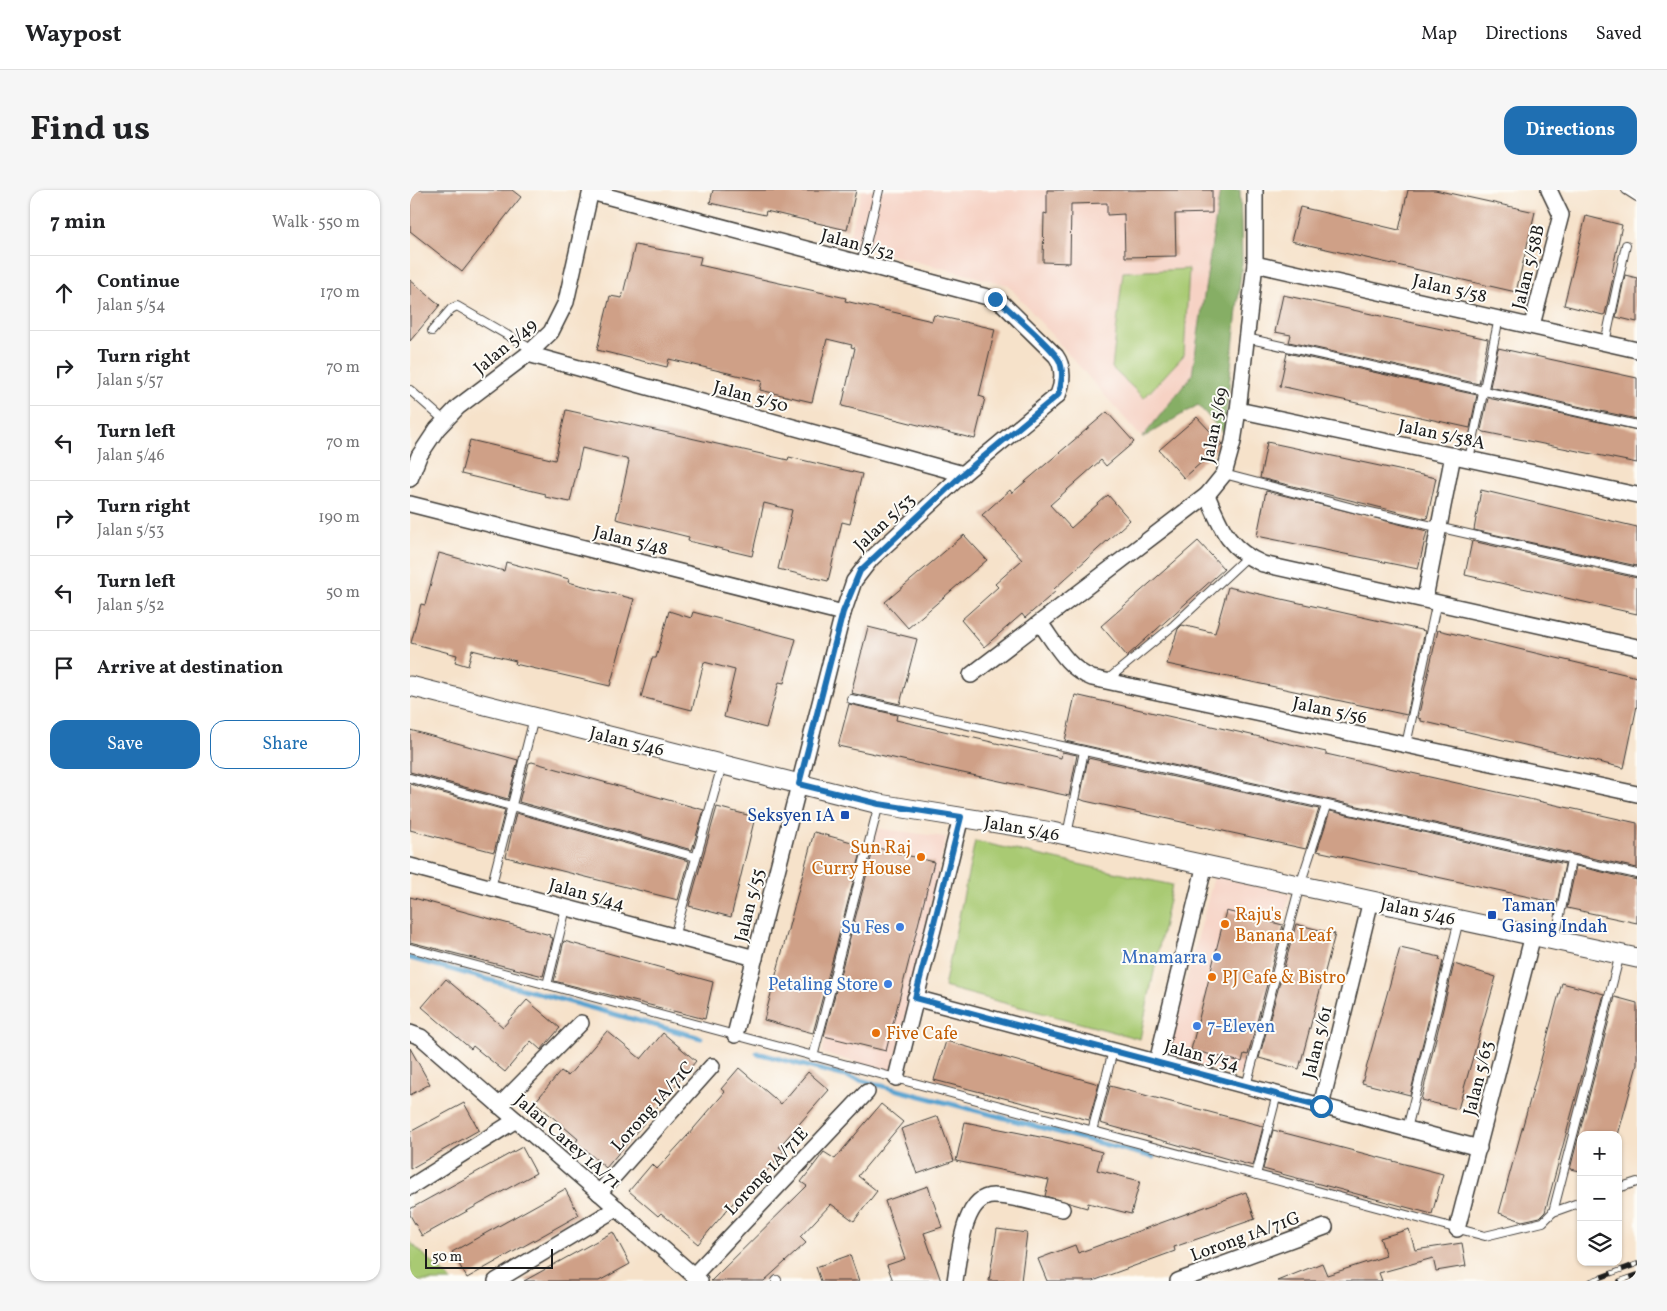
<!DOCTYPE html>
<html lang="en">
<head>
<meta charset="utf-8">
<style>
  :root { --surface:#fff; --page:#f6f6f6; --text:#202124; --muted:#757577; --line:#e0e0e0; --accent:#1f6fb2 }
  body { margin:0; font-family:Vollkorn,serif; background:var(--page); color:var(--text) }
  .controls { position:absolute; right:15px; bottom:15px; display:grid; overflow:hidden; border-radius:10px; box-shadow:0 1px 4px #0004 }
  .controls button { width:45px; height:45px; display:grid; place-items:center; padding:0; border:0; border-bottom:1px solid var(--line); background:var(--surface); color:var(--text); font:25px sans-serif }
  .scale { position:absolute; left:15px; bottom:12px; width:128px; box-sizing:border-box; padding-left:5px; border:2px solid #1c1c1c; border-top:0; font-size:14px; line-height:18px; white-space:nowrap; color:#1c1c1c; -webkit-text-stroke:4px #fdfcf7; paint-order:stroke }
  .stop { position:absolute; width:15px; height:15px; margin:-11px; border:4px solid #1f6fb2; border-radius:50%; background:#fff }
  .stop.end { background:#1f6fb2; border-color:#fff; box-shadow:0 1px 5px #0008 }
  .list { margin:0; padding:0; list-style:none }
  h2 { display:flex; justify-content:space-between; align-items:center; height:65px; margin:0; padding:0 20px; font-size:21px }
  h2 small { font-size:16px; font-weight:400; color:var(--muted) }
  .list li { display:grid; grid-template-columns:32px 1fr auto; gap:15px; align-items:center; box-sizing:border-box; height:75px; padding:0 20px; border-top:1px solid var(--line) }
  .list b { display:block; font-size:19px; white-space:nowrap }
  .list p { margin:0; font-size:16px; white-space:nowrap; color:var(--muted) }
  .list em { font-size:16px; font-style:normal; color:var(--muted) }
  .actions { display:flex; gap:10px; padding:15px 20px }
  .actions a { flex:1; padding:11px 0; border:1px solid var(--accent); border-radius:15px; text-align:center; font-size:18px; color:var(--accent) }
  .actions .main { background:var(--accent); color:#fff }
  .icon { flex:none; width:28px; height:28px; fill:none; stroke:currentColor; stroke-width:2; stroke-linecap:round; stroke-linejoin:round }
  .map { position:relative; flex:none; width:1227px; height:1091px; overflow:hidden; border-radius:15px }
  header { display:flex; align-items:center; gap:30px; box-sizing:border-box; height:70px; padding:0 25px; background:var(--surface); border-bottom:1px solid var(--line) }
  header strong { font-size:24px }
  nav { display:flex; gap:28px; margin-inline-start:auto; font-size:18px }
  .intro { display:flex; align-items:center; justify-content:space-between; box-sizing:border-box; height:120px; padding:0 30px }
  h1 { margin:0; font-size:35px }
  .button { padding:12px 22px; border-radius:15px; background:var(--accent); color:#fff; font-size:18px; font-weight:700 }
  main { display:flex; gap:30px; padding:0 30px }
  aside { flex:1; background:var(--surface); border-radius:15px; box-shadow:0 1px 4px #0004 }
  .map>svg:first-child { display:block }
  .built { fill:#f6d2c4 }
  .green { fill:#a9ca73; stroke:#627348 }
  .forest { fill:#86ae65; stroke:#516540 }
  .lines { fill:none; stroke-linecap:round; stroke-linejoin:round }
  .stream { stroke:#58a2cf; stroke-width:5 }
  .building { fill:#cfa087 }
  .service-casing { stroke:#3d3a36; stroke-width:10 }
  .minor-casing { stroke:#3d3a36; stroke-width:18 }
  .tertiary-casing { stroke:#3d3a36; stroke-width:21 }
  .service { stroke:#fff; stroke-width:8 }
  .minor { stroke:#fff; stroke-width:15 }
  .tertiary { stroke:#fff; stroke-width:19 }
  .rail-casing { stroke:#1c1c1c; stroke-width:5.5 }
  .rail { stroke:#fdfcf7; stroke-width:4; stroke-dasharray:11; stroke-linecap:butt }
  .route { stroke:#1f6fb2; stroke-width:6 }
  .transit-dot { fill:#1a4fb4; stroke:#fdfcf7; stroke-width:2 }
  .food-dot { fill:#e8710a; stroke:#fdfcf7; stroke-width:2 }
  .shop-dot { fill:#3f7fe0; stroke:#fdfcf7; stroke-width:2 }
  .labels { text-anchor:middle; stroke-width:4; stroke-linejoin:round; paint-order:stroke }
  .street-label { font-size:18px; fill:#1c1c1c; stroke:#fdfcf7 }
  .transit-label { font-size:18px; fill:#164399; stroke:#fdfcf7; text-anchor:end }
  .food-label { font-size:18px; fill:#c56008; stroke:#fdfcf7; text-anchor:start }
  .shop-label { font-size:18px; fill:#366cbe; stroke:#fdfcf7; text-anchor:end }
</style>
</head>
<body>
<header>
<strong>Waypost</strong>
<nav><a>Map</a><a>Directions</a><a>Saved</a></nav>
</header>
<div class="intro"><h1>Find us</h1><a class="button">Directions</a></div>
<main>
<aside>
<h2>7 min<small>Walk · 550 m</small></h2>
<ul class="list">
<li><svg class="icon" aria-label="ahead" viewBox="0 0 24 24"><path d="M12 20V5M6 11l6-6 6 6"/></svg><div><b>Continue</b><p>Jalan 5/54</p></div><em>170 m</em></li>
<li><svg class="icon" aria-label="right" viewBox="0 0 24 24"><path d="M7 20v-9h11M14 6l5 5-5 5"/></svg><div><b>Turn right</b><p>Jalan 5/57</p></div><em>70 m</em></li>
<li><svg class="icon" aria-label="left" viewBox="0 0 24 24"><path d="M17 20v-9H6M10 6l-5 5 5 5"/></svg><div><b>Turn left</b><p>Jalan 5/46</p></div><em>70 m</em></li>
<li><svg class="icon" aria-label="right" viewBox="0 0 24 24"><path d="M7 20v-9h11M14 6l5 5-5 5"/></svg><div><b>Turn right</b><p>Jalan 5/53</p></div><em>190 m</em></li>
<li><svg class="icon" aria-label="left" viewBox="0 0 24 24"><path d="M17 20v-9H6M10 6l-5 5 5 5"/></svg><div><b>Turn left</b><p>Jalan 5/52</p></div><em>50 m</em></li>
<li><svg class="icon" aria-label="arrive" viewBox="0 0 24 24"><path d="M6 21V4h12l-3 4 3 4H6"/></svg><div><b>Arrive at destination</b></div></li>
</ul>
<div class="actions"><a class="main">Save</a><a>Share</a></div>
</aside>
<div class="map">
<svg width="1227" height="1091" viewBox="0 0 1227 1091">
  <rect width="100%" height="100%" fill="#fdfcf7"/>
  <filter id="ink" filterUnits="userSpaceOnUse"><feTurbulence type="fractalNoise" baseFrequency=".02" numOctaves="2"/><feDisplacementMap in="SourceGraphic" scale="10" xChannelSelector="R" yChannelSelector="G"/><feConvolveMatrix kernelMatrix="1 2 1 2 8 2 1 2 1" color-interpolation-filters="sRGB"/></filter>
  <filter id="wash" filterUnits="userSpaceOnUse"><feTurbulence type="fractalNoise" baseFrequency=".0096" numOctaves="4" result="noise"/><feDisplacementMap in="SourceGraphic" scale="20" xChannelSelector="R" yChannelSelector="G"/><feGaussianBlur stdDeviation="1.12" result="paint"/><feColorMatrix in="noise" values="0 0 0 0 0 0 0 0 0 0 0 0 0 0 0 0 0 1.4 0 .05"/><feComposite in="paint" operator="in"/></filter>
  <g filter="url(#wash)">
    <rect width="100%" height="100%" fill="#f6e2ca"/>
    <g class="built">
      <polygon points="452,0 810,0 782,185 732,248 598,95 437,54"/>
      <polygon points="464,638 536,647 483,882 412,863"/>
      <polygon points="804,686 880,704 836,886 756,869"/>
    </g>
    <g class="green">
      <polygon points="779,79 774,165 734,208 702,178 713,82"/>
      <polygon points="565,651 762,695 730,849 534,797"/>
      <polygon points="0,1052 42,1091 0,1091"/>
    </g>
    <polygon class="forest" points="810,0 830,0 832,72 814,244 788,215 732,248 782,185"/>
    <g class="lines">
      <g class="stream">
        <polyline points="0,768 291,848"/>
        <polyline points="347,863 743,967"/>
      </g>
    </g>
    <g id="blocks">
      <g class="building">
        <polygon points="0,0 102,0 111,7 52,82 0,41"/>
        <polygon points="303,0 446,0 437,40 356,21 355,25 300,13"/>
        <polygon points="637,0 802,0 802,23 765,24 766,66 715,67 714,24 697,25 697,13 661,14 660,73 633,72 634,23 637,24"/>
        <polygon points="998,0 1025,0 1125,22 1106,102 881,51 890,17 989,40"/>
        <polygon points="1176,26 1212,35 1202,82 1204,83 1195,124 1193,125 1154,115"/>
        <polygon points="225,55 291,67 289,75 436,108 435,111 522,131 524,125 585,139 569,206 575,208 565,249 432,216 445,158 441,157 442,155 417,149 402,212 350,200 352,191 259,169 257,177 187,160 200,106 212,108"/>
        <polygon points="1215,85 1227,88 1227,132 1206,127"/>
        <polygon points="0,90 30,115 0,151"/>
        <polygon points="873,105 1078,149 1069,194 879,152 881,145 865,142"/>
        <polygon points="1088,158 1227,188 1227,229 1080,197"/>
        <polygon points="877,163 1067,205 1060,238 870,196"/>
        <polygon points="1078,208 1227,240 1227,273 1074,242 1071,240"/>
        <polygon points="156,220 378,270 379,267 452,284 440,334 432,332 418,391 368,379 382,320 354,313 342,366 278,351 279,347 206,329 219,271 216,269 172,258 160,312 135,307 136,304 51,284 60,250 145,270"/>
        <polygon points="697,222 724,252 696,276 691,270 640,315 661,338 698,305 720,330 644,399 646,401 615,428 612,424 574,457 551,430 588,397 585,394 612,370 572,325 600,300 602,303"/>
        <polygon points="787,227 812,254 774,288 749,260"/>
        <polygon points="857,252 1026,288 1017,329 850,288"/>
        <polygon points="1071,300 1227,337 1227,376 1064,340"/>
        <polygon points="856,301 1017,341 1008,379 847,346"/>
        <polygon points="554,345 577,370 498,438 475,412"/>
        <polygon points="788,351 814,379 717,466 691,436"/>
        <polygon points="1062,351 1227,388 1227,424 1055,385"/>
        <polygon points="29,363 94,381 96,372 159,389 158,392 224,409 200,496 105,474 106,471 62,460 58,476 45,472 47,465 1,453 11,414 15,415"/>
        <polygon points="818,397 1015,441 997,525 757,474 768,439 772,435 805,443"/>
        <polygon points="259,421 281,428 283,422 386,449 374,493 369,492 356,538 314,527 325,480 294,472 282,520 231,507 242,468 246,468"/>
        <polygon points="458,437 507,449 490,514 441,503"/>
        <polygon points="1028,440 1227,487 1227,516 1214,578 1011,531 1011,529 1008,528"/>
        <polygon points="665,505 916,562 916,564 1227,633 1227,678 655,551"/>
        <polygon points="439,514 487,525 486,530 651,568 652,562 667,565 659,606 428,556"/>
        <polygon points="0,540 108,570 98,609 0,582"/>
        <polygon points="678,568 909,619 896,659 675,611 670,609"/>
        <polygon points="122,572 294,620 282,660 109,612 119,573"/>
        <polygon points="0,594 95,620 84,662 0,640"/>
        <polygon points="307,617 345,627 321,727 279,716"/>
        <polygon points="920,621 1155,674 1147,713 907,661"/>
        <polygon points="106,623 279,671 268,710 96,667"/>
        <polygon points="404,642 453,655 403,843 354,830"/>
        <polygon points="464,657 524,672 476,861 414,846"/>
        <polygon points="1166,676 1227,690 1227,733 1157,718"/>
        <polygon points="0,707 140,745 139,747 143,748 133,786 0,752"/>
        <polygon points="816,721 873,735 838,865 834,864 832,872 781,860"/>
        <polygon points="886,734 925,744 889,879 849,868"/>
        <polygon points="154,751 303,792 295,829 144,791"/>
        <polygon points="990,758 1030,767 1029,770 1033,771 1000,905 952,893"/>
        <polygon points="1044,774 1086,787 1048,919 1011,910"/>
        <polygon points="36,789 93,837 117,810 150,838 131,860 121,851 95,882 63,856 61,859 12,817"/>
        <polygon points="1152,793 1194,804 1135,1022 1130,1027 1112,1031 1089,1023"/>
        <polygon points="1205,807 1227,813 1227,875 1208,945 1171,945 1171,981 1160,979"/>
        <polygon points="197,841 231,869 253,843 286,871 196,978 166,952 168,949 125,912 151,881 158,886"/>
        <polygon points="536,851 689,894 679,930 524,890"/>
        <polygon points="0,858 20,894 0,905"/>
        <polygon points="329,878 371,914 398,882 419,900 369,957 374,961 338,1003 334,1000 288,1054 251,1023 248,1026 219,1001 242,974 247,979 278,945 315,902 311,899"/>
        <polygon points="700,896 849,935 853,937 843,976 690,933"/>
        <polygon points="54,913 69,940 0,979 0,942"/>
        <polygon points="471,914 493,932 448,986 467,1001 444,1031 421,1014 390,1047 396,1053 354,1091 301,1091 397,996 391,992 414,962 425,969"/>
        <polygon points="528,926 544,971 507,984 491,939"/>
        <polygon points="555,932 650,951 692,962 687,980 730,991 721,1024 678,1013 677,1018 635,1006 639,990 546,971"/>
        <polygon points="863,940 1033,984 1022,1024 853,979"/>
        <polygon points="112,957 126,983 12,1046 0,1025 0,1019"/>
        <polygon points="518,996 532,1037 514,1043 531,1091 483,1091 477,1075 495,1069 475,1011"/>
        <polygon points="155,999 169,1025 57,1088 42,1062"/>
        <polygon points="836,1002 845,1029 764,1057 765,1061 683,1091 637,1091 628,1069 665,1055 668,1063"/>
        <polygon points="587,1039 617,1043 611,1091 579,1091"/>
        <polygon points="999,1039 1005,1060 1052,1053 1056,1076 1026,1081 1023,1068 969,1083 972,1091 867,1091 912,1073 917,1085 976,1066 970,1048"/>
        <polygon points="203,1042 220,1074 189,1091 114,1091"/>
        <polygon points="440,1065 449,1091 411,1091 406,1077"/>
      </g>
    </g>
  </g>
  <g filter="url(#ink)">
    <use href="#blocks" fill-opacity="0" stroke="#3d3a36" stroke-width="1"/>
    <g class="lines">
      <defs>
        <g id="service">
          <polyline points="1216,0 1227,7"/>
          <polyline points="451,74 469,0"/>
          <polyline points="22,141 41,119 47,116 123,160"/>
          <polyline points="836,148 1227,235"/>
          <polyline points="1195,153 1216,55"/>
          <polyline points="0,200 35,231"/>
          <polyline points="1059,269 1089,128"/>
          <polyline points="814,284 947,319 1227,382"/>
          <polyline points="697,490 764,435 837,367"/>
          <polyline points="441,509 1227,684"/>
          <polyline points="996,555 1027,411"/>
          <polyline points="0,588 286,667"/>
          <polyline points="657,645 674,561"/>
          <polyline points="81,698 124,528"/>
          <polyline points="264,747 312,575"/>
          <polyline points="1145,750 1161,670"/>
          <polyline points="0,758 1075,1046 1133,1032 1143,1022 1210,764"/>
          <polyline points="137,795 156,718"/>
          <polyline points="403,867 469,614"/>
          <polyline points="836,896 890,695 916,616"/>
          <polyline points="997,939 1049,730"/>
          <polyline points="682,941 703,861"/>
          <polyline points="846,985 867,904"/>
          <polyline points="1208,998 1227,992"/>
          <polyline points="1143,1022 1171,1012"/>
          <polyline points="366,1091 367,1090"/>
        </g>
        <g id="minor">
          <path d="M845,0V74L828,220L823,252L814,284L797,305C811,338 818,359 853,374L1227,457"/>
          <path d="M181,2L585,109L593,114L646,166C654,177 653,193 648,205L553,284L461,369L444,391L433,423L325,845"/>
          <polyline points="845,74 1227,160"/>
          <polyline points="1122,135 1151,25 1139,0"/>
          <polyline points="118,164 553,284"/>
          <polyline points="828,220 1227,305"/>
          <polyline points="0,289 9,266 27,239 48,217 118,164 141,142 156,112 181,0"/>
          <polyline points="0,314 433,423"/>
          <polyline points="1015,408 1043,265"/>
          <path d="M630,433C645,453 657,478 682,488L1227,604"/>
          <polyline points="561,485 797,305"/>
          <polyline points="0,676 345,768"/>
          <polyline points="505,808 1069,958"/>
          <polyline points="0,843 11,847 290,1091"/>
          <polyline points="747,872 795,674"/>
          <polyline points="486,888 551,627"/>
          <polyline points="89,916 171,833"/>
          <polyline points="911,916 961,710"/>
          <polyline points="0,997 106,930"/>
          <polyline points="189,1003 302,876"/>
          <polyline points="1047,1039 1123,745"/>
          <polyline points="284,1085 457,902"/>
          <polyline points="86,1091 207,1018"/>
          <path d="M545,1091C549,1069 552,1005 584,1006C606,1006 630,1015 652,1019"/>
          <polyline points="768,1091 915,1037"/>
        </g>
        <polyline id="tertiary" points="0,496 469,614 642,642 1227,768"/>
      </defs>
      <use href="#service" class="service-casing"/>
      <use href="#minor" class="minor-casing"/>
      <use href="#tertiary" class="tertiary-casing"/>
      <use href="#service" class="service"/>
      <use href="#minor" class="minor"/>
      <use href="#tertiary" class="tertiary"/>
      <defs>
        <g id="rail">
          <polyline points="1181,1091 1227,1074"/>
          <polyline points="1210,1091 1227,1085"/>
        </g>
      </defs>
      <use href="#rail" class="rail-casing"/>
      <use href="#rail" class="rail"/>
    </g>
  </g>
  <g class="lines" filter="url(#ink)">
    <path class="route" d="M585,109L593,114C606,127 641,156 649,170C654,180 652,195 648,205L553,284L450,381L433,422L389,594L469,614L551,627L505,808L911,916"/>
  </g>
  <g class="transit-dot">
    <rect x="430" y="620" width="10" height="10" rx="2.5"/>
    <rect x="1077" y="720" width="10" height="10" rx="2.5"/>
  </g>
  <g class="food-dot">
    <circle cx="511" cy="667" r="5"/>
    <circle cx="815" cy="734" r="5"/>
    <circle cx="802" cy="787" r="5"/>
    <circle cx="466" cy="843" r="5"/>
  </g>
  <g class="shop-dot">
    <circle cx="490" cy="737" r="5"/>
    <circle cx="807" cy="767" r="5"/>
    <circle cx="478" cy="794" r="5"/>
    <circle cx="787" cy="836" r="5"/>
  </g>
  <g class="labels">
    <g class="street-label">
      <text transform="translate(448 54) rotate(15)" y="6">Jalan 5/52</text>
      <text transform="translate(1118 77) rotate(-76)" y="6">Jalan 5/58B</text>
      <text transform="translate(1040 98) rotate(13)" y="6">Jalan 5/58</text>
      <text transform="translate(95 156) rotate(-40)" y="6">Jalan 5/49</text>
      <text transform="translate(341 206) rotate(15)" y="6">Jalan 5/50</text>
      <text transform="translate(804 235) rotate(-79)" y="6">Jalan 5/69</text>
      <text transform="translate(1032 244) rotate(12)" y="6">Jalan 5/58A</text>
      <text transform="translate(474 332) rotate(-43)" y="6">Jalan 5/53</text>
      <text transform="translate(221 350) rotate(14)" y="6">Jalan 5/48</text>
      <text transform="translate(920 520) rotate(12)" y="6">Jalan 5/56</text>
      <text transform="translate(217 551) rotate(14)" y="6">Jalan 5/46</text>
      <text transform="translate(612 638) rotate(10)" y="6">Jalan 5/46</text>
      <text transform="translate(177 704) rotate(15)" y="6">Jalan 5/44</text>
      <text transform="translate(339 715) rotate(-76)" y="6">Jalan 5/55</text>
      <text transform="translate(1008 721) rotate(12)" y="6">Jalan 5/46</text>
      <text transform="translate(907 852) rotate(-76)" y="6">Jalan 5/61</text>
      <text transform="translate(792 865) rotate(15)" y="6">Jalan 5/54</text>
      <text transform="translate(1068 888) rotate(-76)" y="6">Jalan 5/63</text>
      <text transform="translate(242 916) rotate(-48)" y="6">Lorong 1A/71C</text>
      <text transform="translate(158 951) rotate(41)" y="6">Jalan Carey 1A/71</text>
      <text transform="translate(356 981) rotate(-47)" y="6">Lorong 1A/71E</text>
      <text transform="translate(835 1046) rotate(-20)" y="6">Lorong 1A/71G</text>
    </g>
    <g class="transit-label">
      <text x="425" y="631">Seksyen 1A</text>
      <text x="1092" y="721" text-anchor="start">Taman<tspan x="1092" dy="21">Gasing Indah</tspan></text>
    </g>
    <g class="food-label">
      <text x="501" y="663" text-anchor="end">Sun Raj<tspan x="501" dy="21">Curry House</tspan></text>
      <text x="825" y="730">Raju's<tspan x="825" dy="21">Banana Leaf</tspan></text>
      <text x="812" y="793">PJ Cafe &amp; Bistro</text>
      <text x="476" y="849">Five Cafe</text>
    </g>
    <g class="shop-label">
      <text x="480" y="743">Su Fes</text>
      <text x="797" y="773">Mnamarra</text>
      <text x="468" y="800">Petaling Store</text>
      <text x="797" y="842" text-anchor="start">7-Eleven</text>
    </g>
  </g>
</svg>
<div class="controls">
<button>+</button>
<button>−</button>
<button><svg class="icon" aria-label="layers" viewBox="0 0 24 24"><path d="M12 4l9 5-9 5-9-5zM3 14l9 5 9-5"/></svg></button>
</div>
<div class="scale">50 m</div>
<div class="stop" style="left:911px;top:916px"></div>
<div class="stop end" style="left:585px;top:109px"></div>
</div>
</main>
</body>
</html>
